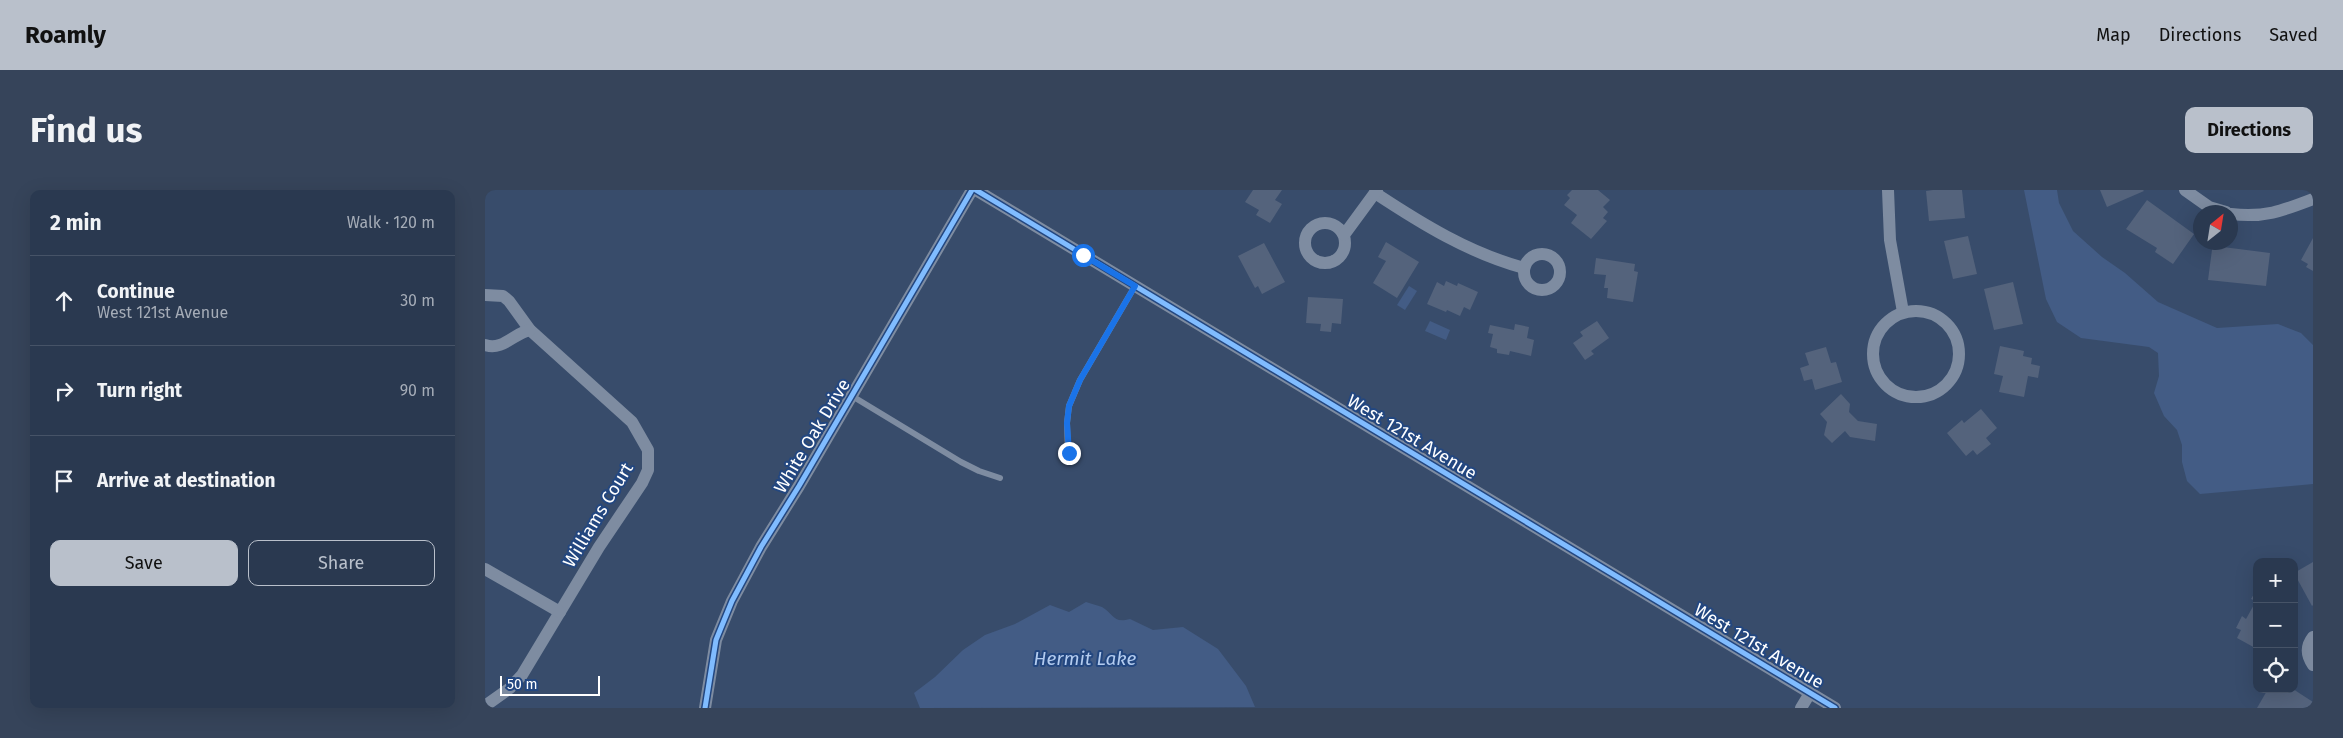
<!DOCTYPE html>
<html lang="en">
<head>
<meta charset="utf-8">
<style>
  :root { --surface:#2a3950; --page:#36445a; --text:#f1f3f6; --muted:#a5acb7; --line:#465367; --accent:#b9c0cb }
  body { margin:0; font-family:"Fira Sans",sans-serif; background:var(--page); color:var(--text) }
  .controls { position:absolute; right:15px; bottom:15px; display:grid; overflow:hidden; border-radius:10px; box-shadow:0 5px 20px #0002 }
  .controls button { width:45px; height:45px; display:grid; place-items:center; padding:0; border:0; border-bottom:1px solid var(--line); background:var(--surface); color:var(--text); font:25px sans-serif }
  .compass { position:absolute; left:1708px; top:15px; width:45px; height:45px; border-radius:50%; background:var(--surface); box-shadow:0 5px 20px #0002; rotate:30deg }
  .scale { position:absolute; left:15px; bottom:12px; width:100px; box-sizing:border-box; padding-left:5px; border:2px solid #fff; border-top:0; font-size:14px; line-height:18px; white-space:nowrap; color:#fff; -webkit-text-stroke:4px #234780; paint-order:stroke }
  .stop { position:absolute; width:15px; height:15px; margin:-11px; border:4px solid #1a73e8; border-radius:50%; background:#fff }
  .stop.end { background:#1a73e8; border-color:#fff; box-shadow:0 1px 5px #0008 }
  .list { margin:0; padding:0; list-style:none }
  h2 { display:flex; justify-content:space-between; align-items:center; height:65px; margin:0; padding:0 20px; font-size:21px }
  h2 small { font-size:16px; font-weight:400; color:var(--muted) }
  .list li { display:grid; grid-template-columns:32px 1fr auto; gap:15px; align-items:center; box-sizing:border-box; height:90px; padding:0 20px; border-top:1px solid var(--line) }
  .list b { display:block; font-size:19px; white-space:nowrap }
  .list p { margin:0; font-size:16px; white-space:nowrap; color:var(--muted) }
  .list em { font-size:16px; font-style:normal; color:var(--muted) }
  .actions { display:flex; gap:10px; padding:15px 20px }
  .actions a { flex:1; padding:11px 0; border:1px solid var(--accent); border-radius:10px; text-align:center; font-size:18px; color:var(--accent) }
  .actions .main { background:var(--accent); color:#111 }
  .icon { flex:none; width:28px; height:28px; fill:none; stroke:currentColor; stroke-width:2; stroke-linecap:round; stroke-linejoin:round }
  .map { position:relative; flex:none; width:1828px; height:518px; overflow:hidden; border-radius:10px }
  header { display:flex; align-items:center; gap:30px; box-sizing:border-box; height:70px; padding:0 25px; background:var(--accent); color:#111 }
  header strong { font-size:24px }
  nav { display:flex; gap:28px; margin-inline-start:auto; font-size:18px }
  .intro { display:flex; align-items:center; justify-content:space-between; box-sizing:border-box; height:120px; padding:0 30px }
  h1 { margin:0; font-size:35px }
  .button { padding:12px 22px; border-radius:10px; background:var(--accent); color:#111; font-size:18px; font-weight:700 }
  main { display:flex; gap:30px; padding:0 30px }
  aside { flex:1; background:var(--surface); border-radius:10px; box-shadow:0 5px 20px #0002 }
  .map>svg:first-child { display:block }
  .water { fill:#435c85 }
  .building { fill:#54637c }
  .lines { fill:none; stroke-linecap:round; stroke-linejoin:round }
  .service { stroke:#7e8ca1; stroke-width:6 }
  .minor { stroke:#7e8ca1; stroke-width:12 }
  .cycleway-casing { stroke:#234780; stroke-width:8 }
  .cycleway { stroke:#80bcff; stroke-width:5 }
  .route { stroke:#1a73e8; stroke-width:6 }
  .labels { text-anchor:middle; stroke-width:4; stroke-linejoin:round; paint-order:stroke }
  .street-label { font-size:18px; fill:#fff; stroke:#234780 }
  .water-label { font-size:19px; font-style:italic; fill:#b4ccef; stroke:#234780 }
</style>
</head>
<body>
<header>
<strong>Roamly</strong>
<nav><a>Map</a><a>Directions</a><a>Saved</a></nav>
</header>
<div class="intro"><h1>Find us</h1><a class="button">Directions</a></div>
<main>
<aside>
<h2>2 min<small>Walk · 120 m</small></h2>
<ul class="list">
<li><svg class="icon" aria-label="ahead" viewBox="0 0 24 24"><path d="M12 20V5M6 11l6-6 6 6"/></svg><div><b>Continue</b><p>West 121st Avenue</p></div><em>30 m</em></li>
<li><svg class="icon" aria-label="right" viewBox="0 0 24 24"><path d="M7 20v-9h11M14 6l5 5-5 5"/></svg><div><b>Turn right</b></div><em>90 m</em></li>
<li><svg class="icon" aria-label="arrive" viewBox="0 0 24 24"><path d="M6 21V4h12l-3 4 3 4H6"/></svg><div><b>Arrive at destination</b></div></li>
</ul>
<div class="actions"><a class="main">Save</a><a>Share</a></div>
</aside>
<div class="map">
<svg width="1828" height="518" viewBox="0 0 1828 518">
  <rect width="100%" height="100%" fill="#384c6b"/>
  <g class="water">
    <polygon points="1539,0 1572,0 1574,13 1588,41 1617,67 1640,83 1673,112 1732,138 1793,134 1816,143 1828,155 1828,294 1715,304 1702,291 1697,272 1697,255 1692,240 1679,226 1669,203 1674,186 1673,163 1664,157 1596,148 1572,132 1561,109"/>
    <polygon points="924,96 932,101 920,120 912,115"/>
    <polygon points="945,131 965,140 961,150 940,141"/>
    <path d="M601,412C606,414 612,415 617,417C629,424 628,434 645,429L668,440L698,437L733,459L761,496L770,517L435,518L429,503L450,487L478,460L500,445L530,434L565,415L584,422Z"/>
  </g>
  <g class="building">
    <polygon points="768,0 797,0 790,10 797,14 785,33 771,25 774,20 760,12"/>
    <polygon points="1087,0 1113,0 1125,10 1118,17 1123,22 1118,28 1122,31 1106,49 1086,33 1092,25 1079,15 1085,8 1082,5"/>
    <polygon points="1448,0 1477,0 1480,28 1444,31 1441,1"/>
    <polygon points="1615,0 1658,0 1659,1 1622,17"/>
    <polygon points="1662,10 1709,44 1688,74 1670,62 1672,58 1641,39"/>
    <polygon points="1483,46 1492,84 1468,89 1459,51"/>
    <polygon points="1828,48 1828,81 1821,77 1823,74 1816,70"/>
    <polygon points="901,52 934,72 912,108 888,93 901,71 893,67"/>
    <polygon points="1728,52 1738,53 1738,57 1785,63 1781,96 1723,90"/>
    <polygon points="779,53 800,92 777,104 773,96 770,98 753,66"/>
    <polygon points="1111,68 1150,74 1149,81 1153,82 1148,112 1122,108 1123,98 1119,98 1121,85 1109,84"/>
    <polygon points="961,91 972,96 973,93 993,102 985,120 979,117 975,126 962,120 961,122 942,114 952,92 959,96"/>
    <polygon points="1528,92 1538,134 1509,140 1499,99"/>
    <polygon points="823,107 858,109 856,134 847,133 846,142 835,141 836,134 821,133"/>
    <polygon points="1112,131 1124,148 1106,161 1109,164 1100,170 1088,153 1098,146 1095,142"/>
    <polygon points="1030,134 1044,137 1042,148 1049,150 1046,166 1025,161 1024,165 1012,163 1012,159 1005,157 1008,144 1003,143 1005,135 1029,140"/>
    <polygon points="1515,156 1539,161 1538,166 1547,168 1546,174 1555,176 1553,188 1543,186 1539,207 1514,202 1518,186 1509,184"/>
    <polygon points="1341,157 1346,173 1351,172 1357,192 1330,200 1327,189 1319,191 1315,178 1324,175 1320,163"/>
    <polygon points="1356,204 1365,214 1364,222 1373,231 1392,234 1390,251 1365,247 1360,241 1347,253 1339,245 1342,232 1335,224"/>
    <polygon points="1496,219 1512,238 1501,248 1506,254 1492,265 1488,260 1481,266 1462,243 1477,230 1479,233"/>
    <polygon points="1828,372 1828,415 1827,416 1809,383"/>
    <polygon points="1772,399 1772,459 1752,448 1756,440 1751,438 1757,426 1761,429 1771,411 1766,409"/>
    <polygon points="1783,499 1808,499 1828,512 1828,518 1772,518"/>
  </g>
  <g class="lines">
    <g class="service">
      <polyline points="367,206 476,272 494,281 515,288"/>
      <polyline points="583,263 582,233 584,216 595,190 650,96"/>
    </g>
    <g class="minor">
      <polyline points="491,0 1350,518"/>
      <polyline points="1403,0 1405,50 1418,122"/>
      <polyline points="1700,0 1724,17 1741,22"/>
      <path d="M890,3C937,34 984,63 1039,78"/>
      <path d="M1746,24C1779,28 1797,21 1828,9"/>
      <circle cx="840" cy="53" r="20"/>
      <polyline points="859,45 892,0"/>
      <circle cx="1057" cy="82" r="18"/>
      <polyline points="0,105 18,106 24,111 45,140 147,232 163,260 163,280 157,293 114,357 37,485 25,498 0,516"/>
      <circle cx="1431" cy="164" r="43"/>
      <path d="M0,155C18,161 29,143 45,140"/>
      <polyline points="0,379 75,422"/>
      <path d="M1828,447C1821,456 1821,465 1828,475"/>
      <polyline points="220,518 231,450 247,411 276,357 314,296 487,0"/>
      <polyline points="1316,518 1325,503"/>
    </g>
    <defs>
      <g id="cycleway">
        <polyline points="491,0 1350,518"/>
        <polyline points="220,518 231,450 247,411 276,357 314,296 487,0"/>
      </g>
    </defs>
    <use href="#cycleway" class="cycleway-casing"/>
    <use href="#cycleway" class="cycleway"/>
  </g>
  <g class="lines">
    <polyline class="route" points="584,263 582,233 584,216 595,190 650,96 598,65"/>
  </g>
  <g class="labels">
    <g class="street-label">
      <text transform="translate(327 246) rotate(-59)" y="6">White Oak Drive</text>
      <text transform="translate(927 247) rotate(31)" y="6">West 121st Avenue</text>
      <text transform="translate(113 325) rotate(-59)" y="6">Williams Court</text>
      <text transform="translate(1274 456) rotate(31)" y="6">West 121st Avenue</text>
    </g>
    <g class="water-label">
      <text x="600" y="475">Hermit Lake</text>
    </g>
  </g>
</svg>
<div class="controls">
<button>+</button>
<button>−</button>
<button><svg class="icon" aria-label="locate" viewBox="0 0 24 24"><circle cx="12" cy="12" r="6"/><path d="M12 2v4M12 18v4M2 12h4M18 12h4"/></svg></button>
</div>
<svg class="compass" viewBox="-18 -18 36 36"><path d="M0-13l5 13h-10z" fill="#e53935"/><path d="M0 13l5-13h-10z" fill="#a5acb7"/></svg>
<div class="scale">50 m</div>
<div class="stop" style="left:598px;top:65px"></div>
<div class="stop end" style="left:584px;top:263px"></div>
</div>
</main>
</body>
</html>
